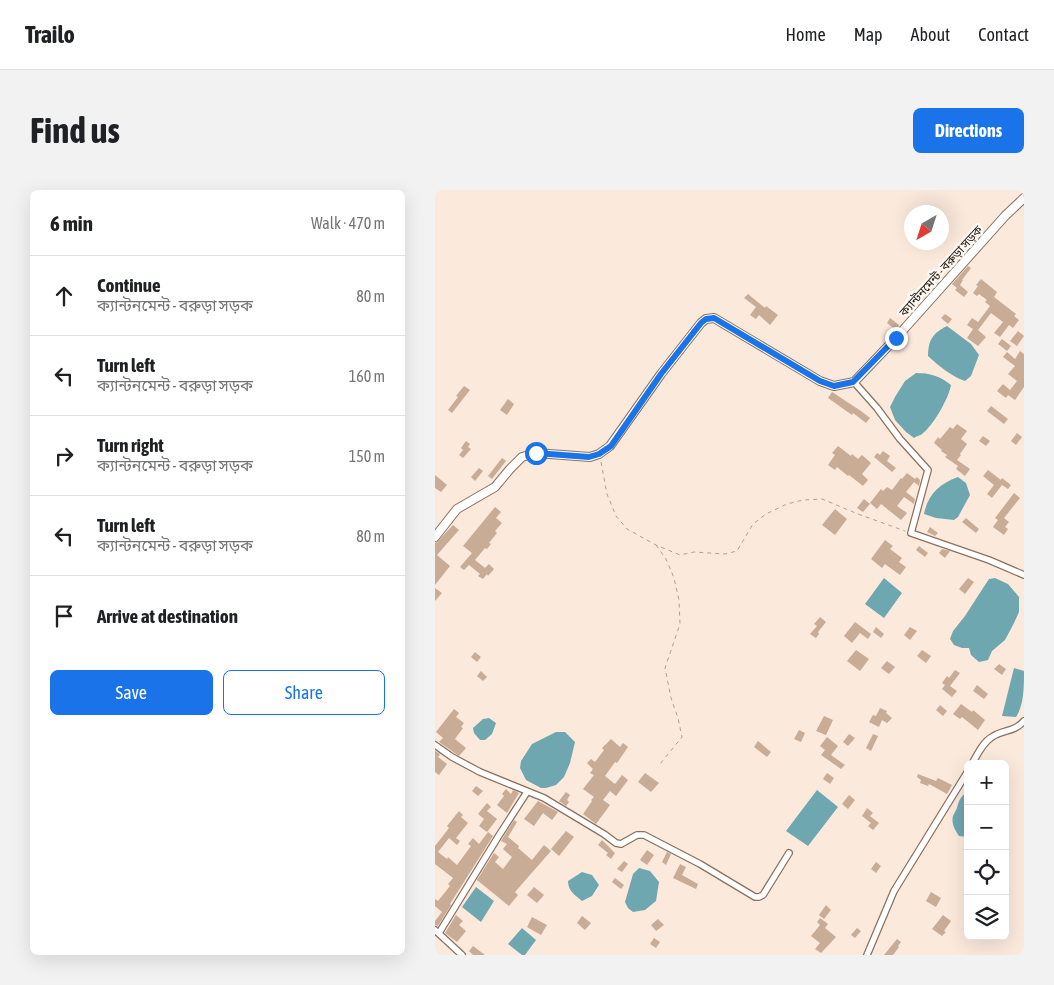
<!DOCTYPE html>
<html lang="en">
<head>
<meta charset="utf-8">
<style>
  :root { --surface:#fff; --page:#f2f2f2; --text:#202124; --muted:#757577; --line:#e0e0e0; --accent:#1a73e8 }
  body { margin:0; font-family:"Asap Condensed","Noto Sans Bengali",sans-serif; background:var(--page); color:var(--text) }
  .controls { position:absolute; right:15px; bottom:15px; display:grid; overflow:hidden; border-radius:8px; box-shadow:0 5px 20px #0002 }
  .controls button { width:45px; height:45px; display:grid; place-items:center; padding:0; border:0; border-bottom:1px solid var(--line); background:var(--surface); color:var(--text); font:25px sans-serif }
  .compass { position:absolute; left:469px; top:15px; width:45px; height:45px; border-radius:50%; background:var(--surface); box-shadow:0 5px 20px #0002; rotate:219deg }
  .stop { position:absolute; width:15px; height:15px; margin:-11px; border:4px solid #1a73e8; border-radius:50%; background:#fff }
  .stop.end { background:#1a73e8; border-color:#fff; box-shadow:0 1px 5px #0008 }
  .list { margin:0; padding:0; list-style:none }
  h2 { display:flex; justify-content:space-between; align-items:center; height:65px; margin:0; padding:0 20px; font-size:21px }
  h2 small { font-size:16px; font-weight:400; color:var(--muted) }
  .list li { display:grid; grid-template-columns:32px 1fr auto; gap:15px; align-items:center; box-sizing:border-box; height:80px; padding:0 20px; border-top:1px solid var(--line) }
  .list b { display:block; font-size:19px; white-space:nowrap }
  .list p { margin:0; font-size:16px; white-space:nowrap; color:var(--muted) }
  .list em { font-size:16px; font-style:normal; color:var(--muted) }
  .actions { display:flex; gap:10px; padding:15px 20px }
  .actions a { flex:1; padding:11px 0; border:1px solid var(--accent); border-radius:8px; text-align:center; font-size:18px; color:var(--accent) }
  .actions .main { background:var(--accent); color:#fff }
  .icon { flex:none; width:28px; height:28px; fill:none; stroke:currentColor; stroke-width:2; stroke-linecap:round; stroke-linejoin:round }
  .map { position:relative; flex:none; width:589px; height:765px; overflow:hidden; border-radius:8px }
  header { display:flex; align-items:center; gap:30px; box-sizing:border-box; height:70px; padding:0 25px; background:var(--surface); border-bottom:1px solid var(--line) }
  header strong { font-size:24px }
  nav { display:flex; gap:28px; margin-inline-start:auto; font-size:18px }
  .intro { display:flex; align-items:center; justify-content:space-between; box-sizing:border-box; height:120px; padding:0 30px }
  h1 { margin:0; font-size:35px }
  .button { padding:12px 22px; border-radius:8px; background:var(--accent); color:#fff; font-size:18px; font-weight:700 }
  main { display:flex; gap:30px; padding:0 30px }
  aside { flex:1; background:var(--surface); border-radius:8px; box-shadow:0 5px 20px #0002 }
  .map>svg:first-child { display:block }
  .water { fill:#6fa7b0 }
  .building { fill:#c8ac96 }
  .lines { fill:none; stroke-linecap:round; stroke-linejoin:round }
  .minor-casing { stroke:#8b715d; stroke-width:8 }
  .secondary-casing { stroke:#8b715d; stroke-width:10 }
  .path { stroke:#afa095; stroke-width:1; stroke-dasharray:4 4; stroke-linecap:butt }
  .minor { stroke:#fff; stroke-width:5.5 }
  .secondary { stroke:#fff; stroke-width:8 }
  .route { stroke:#1a73e8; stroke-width:6 }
  .labels { text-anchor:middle; stroke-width:5; stroke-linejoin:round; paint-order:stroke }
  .street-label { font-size:12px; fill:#2b2018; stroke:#fff9f4 }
</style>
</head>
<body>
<header>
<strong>Trailo</strong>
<nav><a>Home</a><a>Map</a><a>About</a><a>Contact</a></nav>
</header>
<div class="intro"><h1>Find us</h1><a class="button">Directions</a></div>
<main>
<aside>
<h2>6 min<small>Walk · 470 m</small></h2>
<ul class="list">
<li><svg class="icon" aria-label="ahead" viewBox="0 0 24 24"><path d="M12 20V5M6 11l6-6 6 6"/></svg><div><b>Continue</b><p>ক্যান্টনমেন্ট - বরুড়া সড়ক</p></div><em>80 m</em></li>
<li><svg class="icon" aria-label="left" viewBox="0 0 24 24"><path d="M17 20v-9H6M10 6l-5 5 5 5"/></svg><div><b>Turn left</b><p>ক্যান্টনমেন্ট - বরুড়া সড়ক</p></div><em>160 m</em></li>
<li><svg class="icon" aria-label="right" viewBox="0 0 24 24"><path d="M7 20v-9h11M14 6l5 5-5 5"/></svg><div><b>Turn right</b><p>ক্যান্টনমেন্ট - বরুড়া সড়ক</p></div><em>150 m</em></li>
<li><svg class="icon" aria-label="left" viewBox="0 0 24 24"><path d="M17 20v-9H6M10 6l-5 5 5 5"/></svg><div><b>Turn left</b><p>ক্যান্টনমেন্ট - বরুড়া সড়ক</p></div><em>80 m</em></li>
<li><svg class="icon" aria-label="arrive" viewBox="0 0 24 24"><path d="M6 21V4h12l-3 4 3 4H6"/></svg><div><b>Arrive at destination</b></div></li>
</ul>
<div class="actions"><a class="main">Save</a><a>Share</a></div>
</aside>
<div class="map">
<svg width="589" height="765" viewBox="0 0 589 765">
  <rect width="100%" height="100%" fill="#fbe9dc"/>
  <g class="water">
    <path d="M512,136L536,154L544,165L536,186L530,191C516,186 504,176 493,166C493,150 498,143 512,136Z"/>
    <path d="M481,183C495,183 505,186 516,195C514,208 498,236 487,244C486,245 480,247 479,248L471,242L460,230L455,217L460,207L470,191Z"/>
    <path d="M523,287L531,293L535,305L523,327L519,330L501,328L489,324C493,304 504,294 523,287Z"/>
    <polygon points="449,388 467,403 449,428 430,414"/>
    <polygon points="560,388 573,394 584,407 584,422 579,433 570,450 557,461 553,470 544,472 536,465 534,458 527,458 519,455 515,449 518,441 530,426 550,395 554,389"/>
    <path d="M579,478L589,481C589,496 589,515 581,527L567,526Z"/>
    <polygon points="54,528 61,533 57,544 50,550 45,550 39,543 38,538 48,529"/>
    <polygon points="121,542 130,542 140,552 135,573 129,587 121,595 111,598 106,598 91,590 85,578 86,571 97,554"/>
    <polygon points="382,600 403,617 373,656 351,641"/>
    <path d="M533,601V647L524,646C520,640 516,633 518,626C519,623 521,621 522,618C524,610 526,606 533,601Z"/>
    <polygon points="204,678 215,681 224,692 221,711 210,720 198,722 193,718 190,712 198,684"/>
    <path d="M147,682L157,685L164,695L157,706L147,711C140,705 133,701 133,691Z"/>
    <polygon points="41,697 59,711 46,732 27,717"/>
    <polygon points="87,738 101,750 90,765 87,765 73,754"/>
  </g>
  <g class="building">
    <polygon points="533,76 536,78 527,90 528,90 525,95 533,102 529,107 520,100 522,98 517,94"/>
    <polygon points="546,89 562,102 559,107 581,124 579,126 584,130 578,138 574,135 565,147 559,143 568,132 556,123 543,140 551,147 543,156 532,148 538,139 532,135 537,128 543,132 555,116 550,112 552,110 544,104 542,106 538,103 543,96 541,95"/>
    <polygon points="313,104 330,118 331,116 343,125 335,135 324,125 321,129 315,125 321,117 309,108"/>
    <polygon points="510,124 517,129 513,134 506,128"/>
    <polygon points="455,128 464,135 461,140 452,133"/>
    <polygon points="583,141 589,146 582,156 575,151"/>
    <polygon points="567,149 576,156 572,161 563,154"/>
    <polygon points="585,161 589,164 589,197 580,210 573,205 571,208 562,201 568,194 575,200 582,191 573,184 580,176 568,167 572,162 580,169"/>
    <polygon points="29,196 35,200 17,223 13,220 23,207 21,206"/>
    <polygon points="397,202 426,221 435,228 431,233 418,223 417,225 393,208"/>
    <polygon points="73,209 79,214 72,225 65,220"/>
    <polygon points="556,216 573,229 569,234 552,221"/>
    <polygon points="522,234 532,241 526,249 532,254 525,264 526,265 522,270 535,279 530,286 521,279 523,276 510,267 512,265 506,261 507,260 499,253 503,247 505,249 515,237 518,239"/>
    <polygon points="582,243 587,247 581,255 576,251"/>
    <polygon points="548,246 555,251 551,256 544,251"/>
    <polygon points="31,251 35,254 33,257 36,259 28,268 24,265 28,260 26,258"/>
    <polygon points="403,256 416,266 417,264 423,269 427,265 436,273 427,284 433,290 428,296 414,285 413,286 402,277 400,280 393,275 400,265 397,263"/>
    <polygon points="448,261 455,266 452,271 461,278 457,282 439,267 442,263 445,265"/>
    <polygon points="67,268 71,271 57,289 53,286"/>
    <polygon points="44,278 48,281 40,291 36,287"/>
    <polygon points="553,280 566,290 567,288 576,295 573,299 567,295 557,308 552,304 559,295 548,286"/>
    <polygon points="472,283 480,289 482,287 485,290 484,296 479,292 471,302 480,309 479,314 469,307 462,316 472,323 466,330 446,314 442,319 435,313 446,299 448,301 452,297 457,300 466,288 467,289"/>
    <polygon points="0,285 12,295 6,302 0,298"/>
    <polygon points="579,303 585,308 569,328 574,332 570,337 573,339 569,345 558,337 563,330 560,328"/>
    <polygon points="429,309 435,314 428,322 422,318"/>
    <polygon points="60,317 66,322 61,328 67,333 60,341 62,343 54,353 56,354 52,359 50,358 40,370 50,378 54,374 59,379 53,386 52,384 48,389 43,386 45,384 34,375 29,380 25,377 37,363 28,356"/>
    <polygon points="400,319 412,329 400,345 387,335"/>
    <polygon points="531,328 544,339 541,343 527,332"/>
    <polygon points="18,335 24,340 2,365 15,376 0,395 0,353 4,350"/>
    <polygon points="495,337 503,343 500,346 492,342"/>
    <polygon points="450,350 458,356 455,359 467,368 464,372 471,377 465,385 450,374 447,378 436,369"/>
    <polygon points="484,356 493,363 490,367 481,360"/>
    <polygon points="507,359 515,361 510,368 504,363"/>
    <polygon points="533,388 539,392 530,404 524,399"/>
    <polygon points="0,398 7,403 0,411"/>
    <polygon points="385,427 391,432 383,442 384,444 381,448 375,444 382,436 379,434"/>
    <polygon points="420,432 436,444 433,449 425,443 417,453 409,446"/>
    <polygon points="441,437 449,444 446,448 438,442"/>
    <polygon points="475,437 482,441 475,450 469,445"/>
    <polygon points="421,460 434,469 425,481 412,471"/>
    <polygon points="487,460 496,466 491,473 482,466"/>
    <polygon points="40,462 46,467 42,472 36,467"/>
    <polygon points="452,471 460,477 454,484 446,478"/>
    <polygon points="564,474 571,479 567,485 559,479"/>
    <polygon points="520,480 525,483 515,496 522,501 517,507 507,499 510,495 507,493 512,486 514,488"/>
    <polygon points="46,481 52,487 48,491 42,486"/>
    <polygon points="542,495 553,504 549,509 538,501"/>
    <polygon points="526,514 537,522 538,520 550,530 543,540 527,527 525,529 518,524"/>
    <polygon points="505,515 512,521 508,526 501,520"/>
    <polygon points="445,518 452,521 451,523 457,528 452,533 447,530 444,537 434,532 438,525 441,526"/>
    <polygon points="19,519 24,523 21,527 29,533 26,537 28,538 20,549 31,558 24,566 4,552 8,548 1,542"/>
    <polygon points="389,526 398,530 391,545 381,541"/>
    <polygon points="364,540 370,543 366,552 359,549"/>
    <polygon points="414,544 420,548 413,556 408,552"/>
    <polygon points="438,544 443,546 436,561 431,558"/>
    <polygon points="392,547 403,556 396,565 410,575 406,579 386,565 390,560 385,556"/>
    <polygon points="176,549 185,557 188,553 193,557 182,573 180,572 170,586 180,594 187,585 193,590 181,606 175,601 168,610 175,615 161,634 148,624 157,611 156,610 159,607 148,599 159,585 155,583 158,579 152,573 156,569 160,572 169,560 167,558"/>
    <polygon points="323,551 336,562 332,567 319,557"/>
    <polygon points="0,561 5,564 3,567 12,574 4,585 0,582"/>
    <polygon points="210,583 224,593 216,602 203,592"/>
    <polygon points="392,583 399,588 395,594 388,589"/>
    <polygon points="483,584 501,591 503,588 517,595 512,604 494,594 493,596 485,593 486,590 482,587"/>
    <polygon points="41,596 48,601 43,606 37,601"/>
    <polygon points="71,599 76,604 78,600 84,603 72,623 62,615 69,606 67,604"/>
    <polygon points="131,602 135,605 132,610 134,612 131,616 124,611"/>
    <polygon points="414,605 420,610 413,619 407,614"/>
    <polygon points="103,611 123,622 117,630 108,623 99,636 89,629"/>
    <polygon points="52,613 56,617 52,621 62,629 52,642 44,636 49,629 43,624"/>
    <polygon points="432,618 438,623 435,626 444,633 438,640 433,636 436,633 427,626"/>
    <polygon points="24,621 28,625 26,627 33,633 21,648 25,651 22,655 14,648 3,662 12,669 13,667 22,675 36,656 33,654 38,648 44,654 53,642 58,646 15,714 16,715 3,736 0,735 0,731 7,722 0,716 0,709 3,711 15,696 13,694 18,688 0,674 0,656 14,638 12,636"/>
    <polygon points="79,630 82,632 73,647 84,656 83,658 97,670 109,655 116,661 80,702 83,705 74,716 42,690 59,663 64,667 60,672 68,679 77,667 68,659 72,654 66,651"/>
    <polygon points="131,641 139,647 124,666 116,659"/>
    <polygon points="167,650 180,663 176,669 171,665 173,663 163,655"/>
    <polygon points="212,660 219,665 212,675 205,670"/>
    <polygon points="232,662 236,664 231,675 227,672"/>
    <polygon points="189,671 193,674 187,682 182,679"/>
    <polygon points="441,672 446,676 441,683 436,679"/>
    <polygon points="245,674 251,677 247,685 263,694 261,699 238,688"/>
    <polygon points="180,688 189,695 186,699 177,692"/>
    <polygon points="99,697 109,705 102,713 92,705"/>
    <polygon points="496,702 506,708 501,717 491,711"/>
    <polygon points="391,715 396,720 389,729 384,725"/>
    <polygon points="21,725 28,731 24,735 31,741 22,752 10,743"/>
    <polygon points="508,725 516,731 509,741 511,742 507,746 497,739"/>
    <polygon points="147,726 156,733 150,740 142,733"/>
    <polygon points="97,727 112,735 106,745 92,737"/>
    <polygon points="385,728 393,734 390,738 401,747 386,763 380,759 385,753 376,746 385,735 382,732"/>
    <polygon points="223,729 229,735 221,741 216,735"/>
    <polygon points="422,738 426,741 420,748 416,745"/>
    <polygon points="219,748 225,752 221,758 215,754"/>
    <polygon points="462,749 466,752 463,756 464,757 458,765 449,765"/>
    <polygon points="38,756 50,765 38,765 34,761"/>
  </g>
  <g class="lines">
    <defs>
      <g id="minor">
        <polyline points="419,192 442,218 465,249 493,280 476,343 554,370 589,385"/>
        <polyline points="0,555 17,567 45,582 109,608 169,644 181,653 186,654 202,645 209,645 265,674 320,707 324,707 328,705 354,663"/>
        <path d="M537,574C542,565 548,552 557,547C569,539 578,543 589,531"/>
        <polyline points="0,740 27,765"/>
        <polyline points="4,743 63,647 92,602"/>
        <polyline points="432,765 459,701 533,581"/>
      </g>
      <polyline id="secondary" points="0,347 22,319 60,297 75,279 87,267 101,263 155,267 164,264 175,256 226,184 266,133 271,129 279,128 385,191 399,196 419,192 461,148 570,26 589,8"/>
    </defs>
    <use href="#minor" class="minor-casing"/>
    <use href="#secondary" class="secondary-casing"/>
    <g class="path">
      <polyline points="166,272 172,304 181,326 192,339 221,355 245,365 259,362 290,364 302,361 318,334 331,324 352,314 368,310 387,309 423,324 470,341"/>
      <polyline points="221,355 231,369 239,388 244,410 245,434 230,478 236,508 243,528 247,547 225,574"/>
    </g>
    <use href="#minor" class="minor"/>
    <use href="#secondary" class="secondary"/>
  </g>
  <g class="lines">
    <polyline class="route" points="101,263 154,267 164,264 176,256 226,184 266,133 271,129 279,128 385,191 399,196 418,192 461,148"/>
  </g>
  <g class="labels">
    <g class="street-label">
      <text transform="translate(506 81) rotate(-48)" y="4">ক্যান্টনমেন্ট - বরুড়া সড়ক</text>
    </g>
  </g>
</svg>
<div class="controls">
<button>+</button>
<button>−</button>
<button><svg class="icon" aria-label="locate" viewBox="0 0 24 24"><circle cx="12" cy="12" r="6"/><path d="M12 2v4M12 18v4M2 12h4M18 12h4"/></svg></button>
<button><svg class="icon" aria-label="layers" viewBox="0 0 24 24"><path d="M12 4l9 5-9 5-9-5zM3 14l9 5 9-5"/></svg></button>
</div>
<svg class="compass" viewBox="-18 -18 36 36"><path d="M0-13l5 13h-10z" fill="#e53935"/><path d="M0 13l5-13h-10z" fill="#757577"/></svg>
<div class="stop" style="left:101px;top:263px"></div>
<div class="stop end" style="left:461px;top:148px"></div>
</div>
</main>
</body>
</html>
